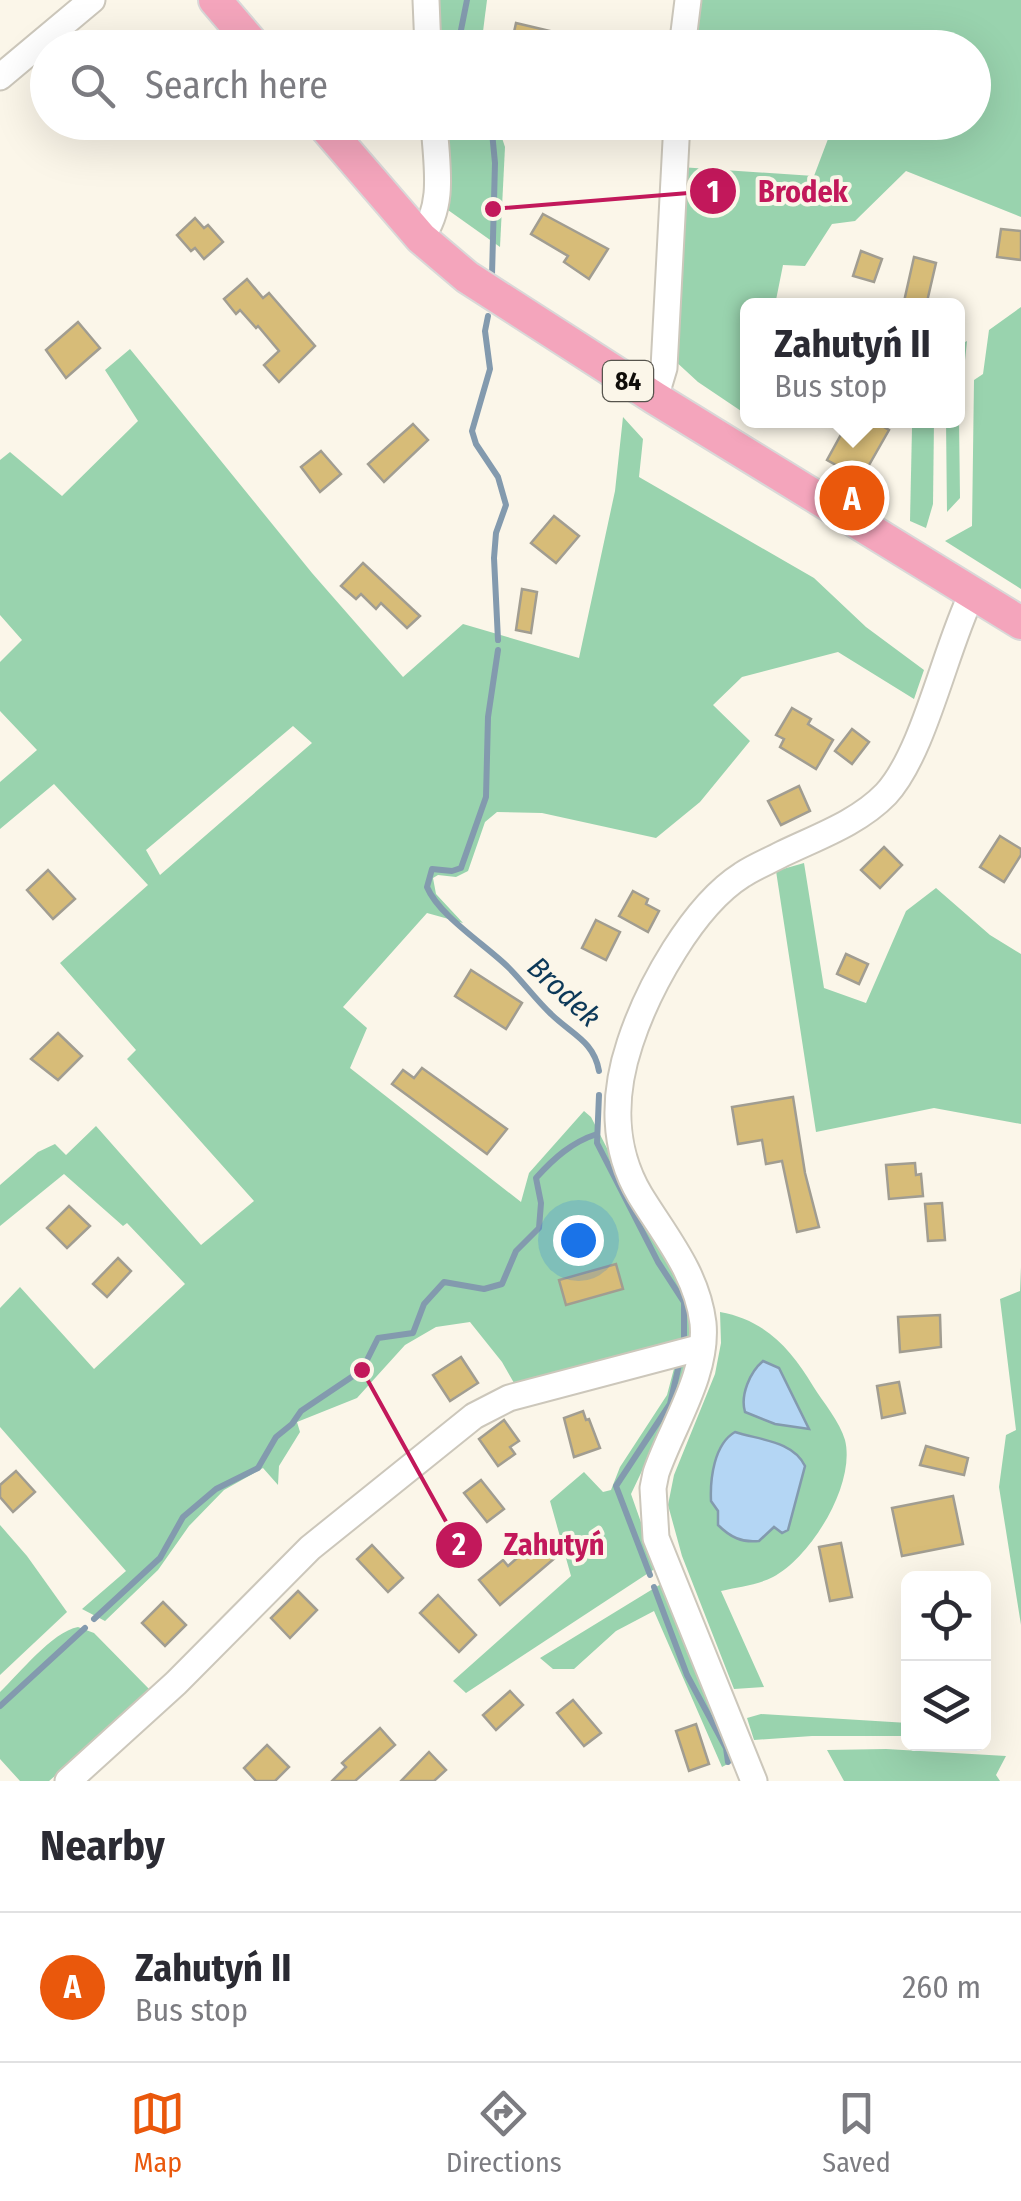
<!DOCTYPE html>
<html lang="en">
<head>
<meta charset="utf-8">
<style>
  :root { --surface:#fff; --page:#f7f7f7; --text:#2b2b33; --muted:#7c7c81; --line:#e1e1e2; --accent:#ea580c }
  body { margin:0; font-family:"Fira Sans Condensed",sans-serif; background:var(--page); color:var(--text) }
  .controls { position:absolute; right:30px; bottom:30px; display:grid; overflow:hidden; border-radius:15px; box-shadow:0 10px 40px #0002 }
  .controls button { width:90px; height:90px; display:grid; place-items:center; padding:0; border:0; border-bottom:2px solid var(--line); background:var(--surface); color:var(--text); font:50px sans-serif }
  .you { position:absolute; left:578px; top:1240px; width:35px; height:35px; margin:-25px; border:8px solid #fff; border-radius:50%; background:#1a73e8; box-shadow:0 0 0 15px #1a73e833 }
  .badge { display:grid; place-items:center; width:65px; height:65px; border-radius:50%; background:var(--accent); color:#fff; font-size:32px; font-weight:700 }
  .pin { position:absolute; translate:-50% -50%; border:5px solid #fff; box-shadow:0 2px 10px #0006 }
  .popup { position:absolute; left:740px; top:298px; width:225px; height:130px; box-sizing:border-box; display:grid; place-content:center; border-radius:15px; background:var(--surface); filter:drop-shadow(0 2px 8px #0005); font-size:32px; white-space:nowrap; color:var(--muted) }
  .popup b { font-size:38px; color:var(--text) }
  .popup::after { content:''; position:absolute; left:50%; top:100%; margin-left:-20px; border:20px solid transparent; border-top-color:var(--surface) }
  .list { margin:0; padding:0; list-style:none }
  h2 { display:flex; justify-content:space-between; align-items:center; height:130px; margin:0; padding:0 40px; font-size:42px }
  h2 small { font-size:32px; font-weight:400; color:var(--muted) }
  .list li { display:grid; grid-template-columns:65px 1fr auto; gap:30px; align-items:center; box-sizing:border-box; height:150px; padding:0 40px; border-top:2px solid var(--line) }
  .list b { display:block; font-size:38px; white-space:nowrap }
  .list p { margin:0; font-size:32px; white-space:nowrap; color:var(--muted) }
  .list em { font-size:32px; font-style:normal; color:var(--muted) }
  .icon { flex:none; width:55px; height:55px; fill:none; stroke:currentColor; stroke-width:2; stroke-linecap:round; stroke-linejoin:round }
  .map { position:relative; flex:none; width:1021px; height:1781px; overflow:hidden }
  .search { position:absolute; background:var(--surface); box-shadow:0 10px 40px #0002; left:30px; right:30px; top:30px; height:110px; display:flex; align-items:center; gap:25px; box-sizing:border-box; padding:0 35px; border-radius:55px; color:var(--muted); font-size:38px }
  .sheet { height:280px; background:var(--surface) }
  nav { display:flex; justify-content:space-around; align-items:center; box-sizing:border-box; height:140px; border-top:2px solid var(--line); background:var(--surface); font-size:28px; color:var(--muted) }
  nav a { display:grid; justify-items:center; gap:5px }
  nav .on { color:var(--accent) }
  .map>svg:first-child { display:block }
  .green { fill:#99d3ae; fill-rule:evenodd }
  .water { fill:#b4d6f4; stroke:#839aae; stroke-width:2.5 }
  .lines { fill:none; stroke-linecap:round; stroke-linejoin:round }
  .stream { stroke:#839aae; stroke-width:6 }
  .building { fill:#d7bc78; stroke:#a19d91; stroke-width:2.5 }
  .minor-casing { stroke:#ccc7bb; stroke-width:29 }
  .major-casing { stroke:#d9d8d8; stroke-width:36 }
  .minor { stroke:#fff; stroke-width:25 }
  .major { stroke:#f4a5bc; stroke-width:32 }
  .labels { text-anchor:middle; stroke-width:8; stroke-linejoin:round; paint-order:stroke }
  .shield { fill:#fbf6e9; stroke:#56544d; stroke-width:2.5 }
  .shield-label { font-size:25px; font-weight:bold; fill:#100e0a }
  .water-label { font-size:30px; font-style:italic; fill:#0b3858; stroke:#fbf6e9 }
  .leader { fill:none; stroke:#c2185b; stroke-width:4 }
  .callout-dot { fill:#c2185b; stroke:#fbf6e9; stroke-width:4 }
  .mark-label { font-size:30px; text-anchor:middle; font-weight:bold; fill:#fff }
  .callout-label { font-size:30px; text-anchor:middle; font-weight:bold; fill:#c2185b; stroke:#fbf6e9; stroke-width:8; stroke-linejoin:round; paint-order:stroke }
</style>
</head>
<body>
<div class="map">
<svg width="1021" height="1781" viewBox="0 0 1021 1781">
  <rect width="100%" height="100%" fill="#fbf6e9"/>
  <g class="green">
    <polygon points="432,0 487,0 481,47 433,47"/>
    <polygon points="693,0 1021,0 1021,217 906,171 855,221 832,224 805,266 783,265 775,305 747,306 747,415 698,382 673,359 680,167 814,176 828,139 829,123 974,122 974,48 833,47 690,33"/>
    <polygon points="442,123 497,123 505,147 500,247 448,210"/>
    <polygon points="1021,307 1021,589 945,541 972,526 974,380 983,374 989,330"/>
    <polygon points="967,341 959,419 960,498 947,512 946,421 957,420 957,346"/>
    <path d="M130,349L312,573L403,677L463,624L579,658L615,491L623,417L643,439L639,477L814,578L866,627L924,670L914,699L838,652L742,677L713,705L750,741L700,802L656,838L542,813L497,812L485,822L468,871L456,877L438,875L433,878L436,894L463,923L427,913L343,1007L367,1028L350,1068L521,1202L529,1173L584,1111L591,1117L650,1232L692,1304V1339L670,1348L514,1383L502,1362L470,1322L436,1327L405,1345L357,1398L297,1422L300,1432L279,1466L278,1485L263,1468L224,1490L189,1526L158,1570L105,1621L82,1609L126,1571L0,1427V1308L20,1287L94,1369L185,1284L127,1223L123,1226L64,1174L0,1226V1185L38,1152L55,1144L66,1155L96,1126L201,1245L254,1201L127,1059L136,1050L60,963L148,885L54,784L0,829V782L37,750L0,711V662L22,640L0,615V460L10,452L62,496L138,421L105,370ZM293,726L312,743L160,875L146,850Z"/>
    <polygon points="918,420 934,421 933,504 926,528 910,521 912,428"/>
    <polygon points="804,863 824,988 866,1003 906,911 936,888 990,935 1021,954 1021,1124 934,1108 816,1132 776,871"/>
    <polygon points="1021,1267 1021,1625 999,1487 1006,1435 1016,1430 1000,1299 1020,1291"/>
    <path d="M720,1312C765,1320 791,1349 813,1386C823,1402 840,1422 845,1440C856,1484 811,1557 773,1577C758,1585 737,1587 721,1591L764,1687L734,1689L682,1556L668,1505L674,1475L715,1374L721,1343Z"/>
    <polygon points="676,1361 688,1361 689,1372 631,1494 656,1565 653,1570 466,1693 453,1681 571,1576 550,1501 584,1472 603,1492 611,1490 620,1467 667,1395"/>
    <polygon points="0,1525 27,1556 67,1612 0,1675"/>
    <polygon points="661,1584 735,1760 722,1767 654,1611 616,1631 574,1669 553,1669 540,1658"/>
    <path d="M78,1627L94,1633L152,1692L49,1781H20L0,1759V1692C20,1673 52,1632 78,1627Z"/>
    <polygon points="761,1714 908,1723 908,1736 812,1736 754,1740 747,1718"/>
    <polygon points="886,1749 1006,1756 996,1775 1000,1781 844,1781 827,1750"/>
  </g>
  <g class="water">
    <path d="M763,1361L779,1368L809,1429L775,1424L745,1412C740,1395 750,1372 763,1361Z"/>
    <path d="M735,1432C760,1440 793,1441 805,1466L788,1530L782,1533L774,1527L759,1541C742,1543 730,1537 718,1525V1511L711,1501C710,1479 714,1444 735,1432Z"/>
  </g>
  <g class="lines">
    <g class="stream">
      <polyline points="464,48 461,30 467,0"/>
      <polyline points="491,122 495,163 492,275"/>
      <polyline points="488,316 485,331 490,369 472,431 476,444 498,477 506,505 496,533 494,558 498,640"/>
      <path d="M498,650L488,717L486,797L461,868L452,871L432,869L427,887C439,916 487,946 509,968C524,983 536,1000 551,1014C571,1034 594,1041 599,1071"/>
      <polyline points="599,1095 597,1143 658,1262 684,1302 684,1343"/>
      <polyline points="650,1575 616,1486 670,1404 679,1365"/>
      <polyline points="654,1587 687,1675 726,1748 728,1762"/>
      <path d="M94,1619L160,1558L183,1517L216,1489L258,1468L276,1437L292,1424L301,1411L362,1370L378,1338L413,1333L424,1304L444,1282L484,1289L502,1284L516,1251L539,1228L541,1203L536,1178C554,1158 572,1142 597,1134"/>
      <polyline points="0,1706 85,1628"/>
    </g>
  </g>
  <g class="building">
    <polygon points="516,23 592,41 591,48 516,48 517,42 512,41"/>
    <polygon points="543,214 608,249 589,279 564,262 568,256 531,234"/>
    <polygon points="195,218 204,228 208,225 223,242 204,259 195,248 191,251 177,235"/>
    <polygon points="1001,229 1021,231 1021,260 997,257"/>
    <polygon points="861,251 882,259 874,282 853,276"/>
    <polygon points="914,257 936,263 926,306 903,306"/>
    <polygon points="247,279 263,298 269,293 315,346 279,382 264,365 279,351 258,326 256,328 240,310 236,314 224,299"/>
    <polygon points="78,322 100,348 66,378 46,350"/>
    <polygon points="849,420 872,420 889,430 861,479 827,460"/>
    <polygon points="413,424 428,440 384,482 368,464"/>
    <polygon points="321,451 341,474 320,492 301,467"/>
    <polygon points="554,516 579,536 556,563 531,543"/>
    <polygon points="363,563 420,616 407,628 381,603 376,609 361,594 356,599 341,586"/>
    <polygon points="522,589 537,592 531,633 516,630"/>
    <polygon points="792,708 811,719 808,724 833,740 816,769 780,747 784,739 776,735"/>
    <polygon points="852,729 869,742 852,764 835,751"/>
    <polygon points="799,786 810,811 781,825 768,801"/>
    <polygon points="1000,836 1021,849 1021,855 1004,882 980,867"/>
    <polygon points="884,847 902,865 880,888 861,870"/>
    <polygon points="48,870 75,899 53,919 27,890"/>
    <polygon points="633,891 648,899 646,904 659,911 648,932 619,916"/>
    <polygon points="596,920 620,932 606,960 582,948"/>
    <polygon points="846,954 868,964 859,984 837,974"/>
    <polygon points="471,970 522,1003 506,1029 455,996"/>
    <polygon points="58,1033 82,1056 58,1080 31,1059"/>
    <polygon points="422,1068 507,1129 487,1154 392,1084 403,1070 414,1078"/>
    <polygon points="793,1097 805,1173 819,1227 797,1232 782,1161 766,1164 762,1140 738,1144 732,1107"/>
    <polygon points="915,1163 916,1175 921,1174 923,1196 889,1199 886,1165"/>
    <polygon points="942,1203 945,1240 928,1241 925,1204"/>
    <polygon points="69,1206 90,1226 67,1248 47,1228"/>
    <polygon points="118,1258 131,1271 107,1297 93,1284"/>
    <polygon points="616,1264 623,1289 566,1305 559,1280"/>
    <polygon points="940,1315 941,1347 900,1352 898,1317"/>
    <polygon points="461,1357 478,1383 450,1401 433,1375"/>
    <polygon points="899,1382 905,1413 882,1418 877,1386"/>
    <polygon points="583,1411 586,1420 589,1419 600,1448 574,1457 564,1418"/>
    <polygon points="504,1420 519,1441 510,1447 515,1454 498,1466 479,1439"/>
    <polygon points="926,1446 968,1458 964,1475 920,1465"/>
    <polygon points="16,1471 35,1492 13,1512 0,1497 0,1485"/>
    <polygon points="481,1480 504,1509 487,1522 464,1493"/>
    <polygon points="953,1496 963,1544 902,1556 892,1508"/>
    <polygon points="541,1537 556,1557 500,1605 479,1580 503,1560 508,1566"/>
    <polygon points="841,1543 852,1597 830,1601 819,1547"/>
    <polygon points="372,1545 403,1578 388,1592 357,1559"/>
    <polygon points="298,1591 317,1610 290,1638 271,1618"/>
    <polygon points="438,1595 476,1635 459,1652 420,1613"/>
    <polygon points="163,1602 186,1625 165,1646 142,1623"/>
    <polygon points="510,1691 523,1705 496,1730 483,1715"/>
    <polygon points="573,1700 601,1733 584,1746 557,1713"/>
    <polygon points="696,1724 709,1764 689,1771 676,1731"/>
    <polygon points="380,1728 395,1745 355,1781 332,1781 346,1767 342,1763"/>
    <polygon points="267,1745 289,1767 275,1781 256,1781 244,1768"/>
    <polygon points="429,1752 446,1770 434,1781 401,1781"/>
  </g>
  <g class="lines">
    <defs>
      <g id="minor">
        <polyline points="426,0 428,48"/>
        <polyline points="682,48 688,0"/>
        <polyline points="0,77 92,0"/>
        <path d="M421,238C446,204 436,163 434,122"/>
        <polyline points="655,398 664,368 677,122"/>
        <polyline points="68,1781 176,1683 310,1548 474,1416 509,1398 702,1347"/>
        <path d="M754,1781L656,1538L653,1488L656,1473C672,1426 708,1374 703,1323C697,1273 665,1236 640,1195C612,1148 613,1094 630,1043C648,988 693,906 742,875C754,867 769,861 782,854C817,837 858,823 886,794C924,753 945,649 972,594"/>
      </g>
      <g id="major">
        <polyline points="215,0 256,48"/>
        <polyline points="321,122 421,238 467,277 655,398 1021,623"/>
      </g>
    </defs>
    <use href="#minor" class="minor-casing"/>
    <use href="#major" class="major-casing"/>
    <use href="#minor" class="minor"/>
    <use href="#major" class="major"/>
  </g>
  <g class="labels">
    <rect class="shield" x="603" y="361" width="50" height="40" rx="8"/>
    <g class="shield-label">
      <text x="628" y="390">84</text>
    </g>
    <g class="water-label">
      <text transform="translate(564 992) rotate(43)" y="10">Brodek</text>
    </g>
  </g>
  <path class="leader" d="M493 209L713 191M362 1370L459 1545"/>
  <g class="callout-dot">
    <circle cx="493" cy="209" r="10"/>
    <circle cx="362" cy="1370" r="10"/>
    <circle cx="713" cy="191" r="25"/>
    <circle cx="459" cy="1545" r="25"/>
  </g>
  <g class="mark-label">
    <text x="713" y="202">1</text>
    <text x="459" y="1555">2</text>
  </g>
  <g class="callout-label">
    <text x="803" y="202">Brodek</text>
    <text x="554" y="1555">Zahutyń</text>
  </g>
</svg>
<div class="controls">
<button><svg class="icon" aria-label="locate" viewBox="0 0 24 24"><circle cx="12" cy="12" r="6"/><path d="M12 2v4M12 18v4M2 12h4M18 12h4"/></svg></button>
<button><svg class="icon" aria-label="layers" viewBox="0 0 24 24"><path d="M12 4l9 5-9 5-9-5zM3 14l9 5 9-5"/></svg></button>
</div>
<div class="you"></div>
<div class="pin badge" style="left:852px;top:498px">A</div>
<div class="popup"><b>Zahutyń II</b>Bus stop</div>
<div class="search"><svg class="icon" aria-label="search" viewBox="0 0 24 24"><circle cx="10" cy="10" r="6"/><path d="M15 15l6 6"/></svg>Search here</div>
</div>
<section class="sheet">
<h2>Nearby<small></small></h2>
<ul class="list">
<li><span class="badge">A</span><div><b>Zahutyń II</b><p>Bus stop</p></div><em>260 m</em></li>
</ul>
</section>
<nav>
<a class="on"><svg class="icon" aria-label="map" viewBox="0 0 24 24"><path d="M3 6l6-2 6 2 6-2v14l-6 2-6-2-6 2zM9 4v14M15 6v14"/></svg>Map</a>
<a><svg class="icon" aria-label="directions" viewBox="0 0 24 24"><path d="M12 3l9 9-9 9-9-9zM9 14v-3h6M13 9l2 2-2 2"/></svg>Directions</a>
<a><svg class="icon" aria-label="saved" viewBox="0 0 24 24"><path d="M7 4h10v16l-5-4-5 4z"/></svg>Saved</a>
</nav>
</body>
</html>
